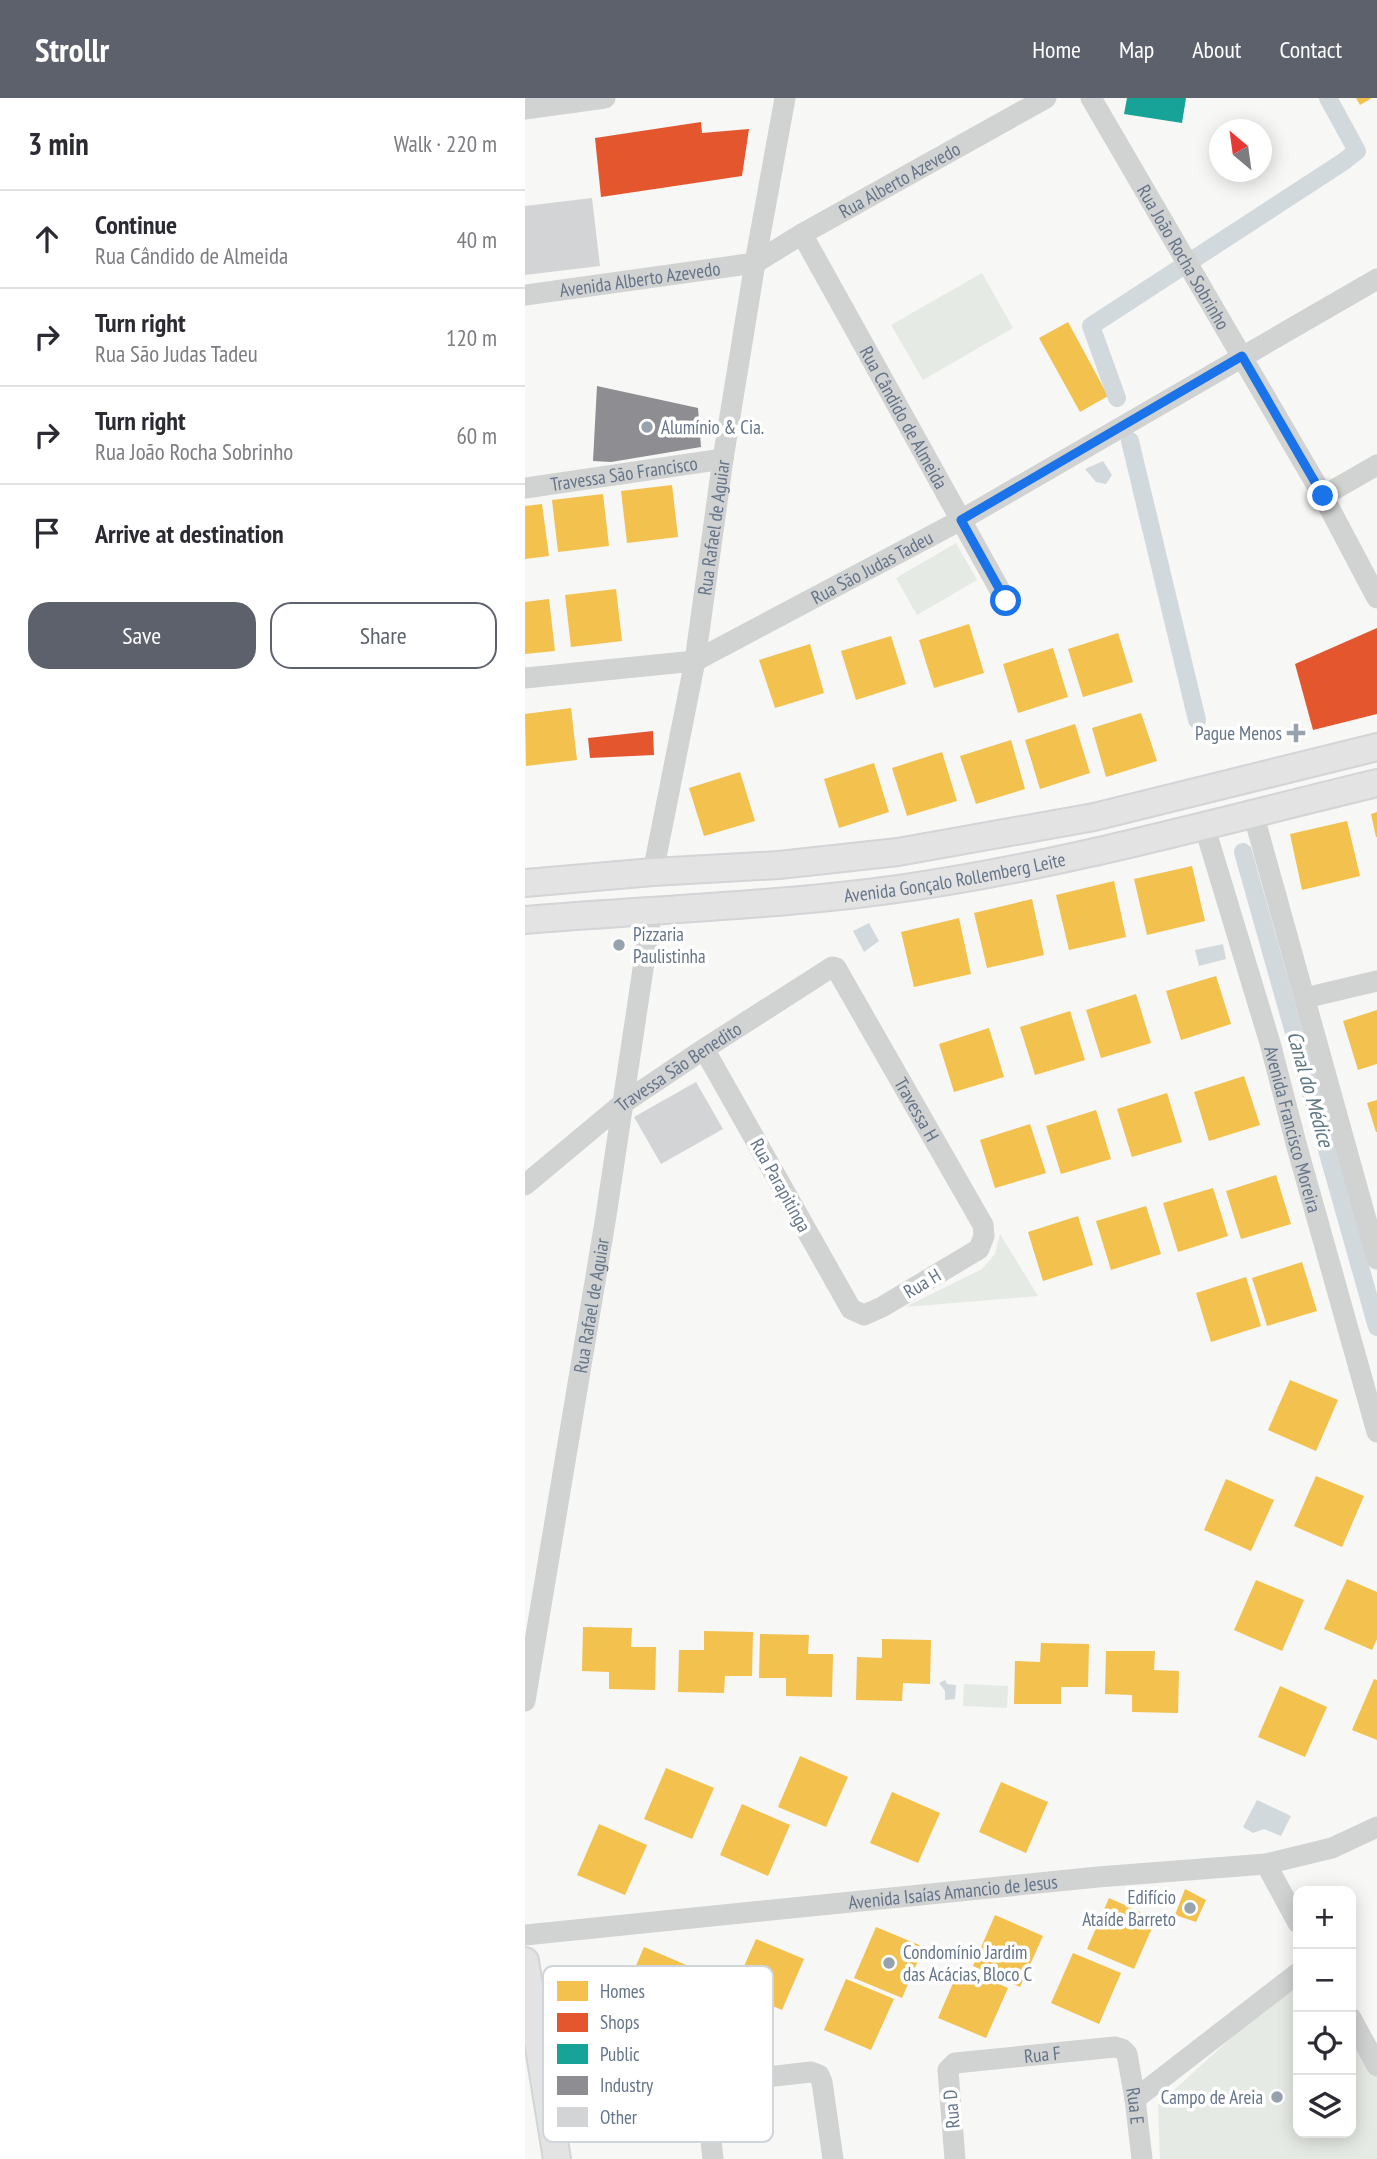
<!DOCTYPE html>
<html lang="en">
<head>
<meta charset="utf-8">
<style>
  :root { --surface:#fff; --page:#f7f7f7; --text:#2b2b33; --muted:#7c7c81; --line:#e1e1e2; --accent:#5c616b }
  body { margin:0; font-family:"PT Sans Narrow",sans-serif; background:var(--page); color:var(--text) }
  .controls { position:absolute; right:21px; bottom:21px; display:grid; overflow:hidden; border-radius:14px; box-shadow:0 4px 18px #0003 }
  .controls button { width:63px; height:63px; display:grid; place-items:center; padding:0; border:0; border-bottom:2px solid var(--line); background:var(--surface); color:var(--text); font:35px sans-serif }
  .compass { position:absolute; left:684px; top:21px; width:63px; height:63px; border-radius:50%; background:var(--surface); box-shadow:0 4px 18px #0003; rotate:331deg }
  .stop { position:absolute; width:21px; height:21px; margin:-16px; border:5px solid #1a73e8; border-radius:50%; background:#fff }
  .stop.end { background:#1a73e8; border-color:#fff; box-shadow:0 2px 7px #0008 }
  .list { margin:0; padding:0; list-style:none }
  h2 { display:flex; justify-content:space-between; align-items:center; height:91px; margin:0; padding:0 28px; font-size:30px }
  h2 small { font-size:23px; font-weight:400; color:var(--muted) }
  .list li { display:grid; grid-template-columns:46px 1fr auto; gap:21px; align-items:center; box-sizing:border-box; height:98px; padding:0 28px; border-top:2px solid var(--line) }
  .list b { display:block; font-size:26px; white-space:nowrap }
  .list p { margin:0; font-size:23px; white-space:nowrap; color:var(--muted) }
  .list em { font-size:23px; font-style:normal; color:var(--muted) }
  .actions { display:flex; gap:14px; padding:21px 28px }
  .actions a { flex:1; padding:16px 0; border:2px solid var(--accent); border-radius:21px; text-align:center; font-size:24px; color:var(--accent) }
  .actions .main { background:var(--accent); color:#fff }
  .icon { flex:none; width:38px; height:38px; fill:none; stroke:currentColor; stroke-width:2; stroke-linecap:round; stroke-linejoin:round }
  .map { position:relative; flex:none; width:852px; height:2061px; overflow:hidden }
  header { display:flex; align-items:center; gap:42px; box-sizing:border-box; height:98px; padding:0 35px; background:var(--accent); color:#fff }
  header strong { font-size:33px }
  nav { display:flex; gap:38px; margin-inline-start:auto; font-size:24px }
  main { display:flex }
  aside { flex:1; background:var(--surface) }
  .map>svg:first-child { display:block }
  .green { fill:#e6eae4 }
  .water { fill:#d1d9dd }
  .homes { fill:#f2c14e }
  .shops { fill:#e4572e }
  .public { fill:#17a398 }
  .industry { fill:#8d8d92 }
  .lines { fill:none; stroke-linecap:round; stroke-linejoin:round }
  .canal { stroke:#d1d9dd; stroke-width:18 }
  .building { fill:#d3d4d5 }
  .major-casing { stroke:#d2d4d5; stroke-width:30 }
  .minor { stroke:#d1d2d2; stroke-width:21 }
  .major { stroke:#e3e3e3; stroke-width:26 }
  .route { stroke:#1a73e8; stroke-width:9 }
  .poi-dot { fill:#97a2af; stroke:#fff; stroke-width:2.5 }
  .labels { text-anchor:middle; stroke-width:7; stroke-linejoin:round; paint-order:stroke }
  .street-label { font-size:19px; fill:#647489; stroke:#fff }
  .poi-label { font-size:19px; fill:#647489; stroke:#fff; text-anchor:start }
  .water-label { font-size:21px; font-style:italic; fill:#5f7784; stroke:#fff }
  .key { fill:#fff; stroke:#d0d5dc; stroke-width:2 }
  .key-label { font-size:19px; fill:#647489 }
</style>
</head>
<body>
<header>
<strong>Strollr</strong>
<nav><a>Home</a><a>Map</a><a>About</a><a>Contact</a></nav>
</header>
<main>
<aside>
<h2>3 min<small>Walk · 220 m</small></h2>
<ul class="list">
<li><svg class="icon" aria-label="ahead" viewBox="0 0 24 24"><path d="M12 20V5M6 11l6-6 6 6"/></svg><div><b>Continue</b><p>Rua Cândido de Almeida</p></div><em>40 m</em></li>
<li><svg class="icon" aria-label="right" viewBox="0 0 24 24"><path d="M7 20v-9h11M14 6l5 5-5 5"/></svg><div><b>Turn right</b><p>Rua São Judas Tadeu</p></div><em>120 m</em></li>
<li><svg class="icon" aria-label="right" viewBox="0 0 24 24"><path d="M7 20v-9h11M14 6l5 5-5 5"/></svg><div><b>Turn right</b><p>Rua João Rocha Sobrinho</p></div><em>60 m</em></li>
<li><svg class="icon" aria-label="arrive" viewBox="0 0 24 24"><path d="M6 21V4h12l-3 4 3 4H6"/></svg><div><b>Arrive at destination</b></div></li>
</ul>
<div class="actions"><a class="main">Save</a><a>Share</a></div>
</aside>
<div class="map">
<svg width="852" height="2061" viewBox="0 0 852 2061">
  <rect width="100%" height="100%" fill="#f7f7f6"/>
  <g class="green">
    <polygon points="457,175 488,230 398,282 366,227"/>
    <polygon points="431,445 452,482 392,517 371,480"/>
    <polygon points="475,1136 513,1198 380,1209 457,1171 470,1156"/>
    <polygon points="439,1586 483,1588 482,1610 438,1608"/>
    <polygon points="773,1878 773,2035 826,2035 826,1925 852,1976 852,2061 635,2061 633,2007"/>
  </g>
  <g class="water">
    <polygon points="578,363 587,377 581,386 571,384 560,371"/>
    <polygon points="344,825 354,843 339,854 328,833"/>
    <polygon points="698,846 701,861 674,868 670,852"/>
    <polygon points="420,1582 422,1586 431,1587 430,1601 420,1602 420,1593 414,1585"/>
    <polygon points="732,1702 766,1718 756,1738 739,1731 728,1735 718,1729"/>
  </g>
  <g class="homes">
    <polygon points="831,0 847,0 835,7"/>
    <polygon points="543,224 583,298 555,314 514,240"/>
    <polygon points="147,387 153,439 102,445 96,393"/>
    <polygon points="78,396 84,448 33,454 27,402"/>
    <polygon points="17,406 24,458 0,461 0,408"/>
    <polygon points="91,491 97,543 46,549 40,497"/>
    <polygon points="24,501 30,553 0,556 0,504"/>
    <polygon points="444,526 459,575 409,590 394,542"/>
    <polygon points="593,535 608,584 558,599 543,551"/>
    <polygon points="366,538 381,586 331,602 316,553"/>
    <polygon points="285,546 299,595 250,610 234,562"/>
    <polygon points="528,550 543,599 493,615 478,566"/>
    <polygon points="46,610 52,662 1,668 0,616"/>
    <polygon points="616,615 632,663 581,679 567,630"/>
    <polygon points="550,626 565,675 515,691 500,642"/>
    <polygon points="486,642 500,691 451,706 435,658"/>
    <polygon points="417,654 432,703 382,718 367,670"/>
    <polygon points="349,665 364,714 314,730 299,681"/>
    <polygon points="215,674 230,723 179,738 164,690"/>
    <polygon points="852,714 852,739 851,739 846,716"/>
    <polygon points="822,723 835,778 777,792 765,736"/>
    <polygon points="667,768 680,823 622,837 609,781"/>
    <polygon points="589,783 601,839 544,852 531,797"/>
    <polygon points="507,801 519,857 462,870 449,815"/>
    <polygon points="434,820 446,876 389,889 376,834"/>
    <polygon points="691,878 706,926 656,942 641,893"/>
    <polygon points="611,896 626,945 576,960 561,912"/>
    <polygon points="852,912 852,966 833,972 818,923"/>
    <polygon points="545,913 560,962 510,977 495,929"/>
    <polygon points="464,930 479,979 429,994 414,946"/>
    <polygon points="719,978 735,1027 684,1043 669,994"/>
    <polygon points="642,995 657,1044 607,1059 592,1011"/>
    <polygon points="852,1002 852,1034 851,1034 842,1005"/>
    <polygon points="571,1012 586,1061 536,1076 521,1028"/>
    <polygon points="505,1026 521,1075 470,1090 455,1042"/>
    <polygon points="751,1077 766,1126 716,1141 701,1093"/>
    <polygon points="688,1090 703,1138 653,1154 638,1105"/>
    <polygon points="621,1108 636,1156 586,1172 571,1123"/>
    <polygon points="553,1118 568,1167 518,1183 503,1134"/>
    <polygon points="777,1164 792,1213 742,1228 727,1180"/>
    <polygon points="721,1179 736,1228 686,1244 671,1195"/>
    <polygon points="765,1282 813,1302 791,1353 743,1332"/>
    <polygon points="791,1378 839,1398 817,1449 769,1428"/>
    <polygon points="701,1381 749,1402 726,1453 679,1432"/>
    <polygon points="822,1481 852,1494 852,1541 847,1552 799,1531"/>
    <polygon points="731,1482 779,1502 757,1553 709,1532"/>
    <polygon points="58,1529 107,1530 106,1549 131,1549 130,1592 84,1591 84,1574 57,1573"/>
    <polygon points="179,1533 228,1534 227,1578 200,1578 199,1595 153,1594 154,1552 179,1552"/>
    <polygon points="235,1536 284,1537 283,1556 308,1556 307,1599 261,1598 261,1580 234,1580"/>
    <polygon points="357,1541 406,1542 405,1586 378,1585 377,1603 331,1602 332,1559 357,1560"/>
    <polygon points="516,1545 564,1546 563,1589 536,1589 536,1606 489,1606 490,1563 515,1564"/>
    <polygon points="581,1553 630,1553 629,1572 654,1573 653,1615 607,1614 607,1597 580,1596"/>
    <polygon points="849,1581 852,1582 852,1642 827,1632"/>
    <polygon points="755,1588 802,1609 780,1659 733,1639"/>
    <polygon points="275,1658 323,1679 301,1729 253,1709"/>
    <polygon points="141,1670 189,1690 167,1741 119,1721"/>
    <polygon points="476,1684 523,1704 501,1755 454,1734"/>
    <polygon points="367,1694 415,1715 393,1765 345,1745"/>
    <polygon points="217,1706 265,1727 243,1778 195,1757"/>
    <polygon points="74,1726 122,1747 100,1797 52,1777"/>
    <polygon points="660,1791 681,1802 671,1824 650,1817"/>
    <polygon points="584,1800 631,1821 609,1871 562,1851"/>
    <polygon points="470,1817 518,1838 495,1889 448,1868"/>
    <polygon points="351,1829 399,1849 377,1900 329,1880"/>
    <polygon points="231,1841 279,1861 257,1912 209,1891"/>
    <polygon points="119,1849 166,1869 144,1920 97,1900"/>
    <polygon points="548,1855 596,1875 574,1926 526,1905"/>
    <polygon points="435,1869 483,1890 461,1940 413,1920"/>
    <polygon points="321,1881 369,1901 346,1952 299,1932"/>
  </g>
  <g class="shops">
    <polygon points="176,24 177,35 224,31 217,78 76,99 70,40"/>
    <polygon points="852,530 852,616 788,632 770,566"/>
    <polygon points="128,633 129,657 65,660 63,640"/>
  </g>
  <polygon class="public" points="602,0 661,0 657,25 599,16"/>
  <polygon class="industry" points="72,288 173,310 176,349 86,364 68,363"/>
  <g class="lines">
    <g class="canal">
      <polyline points="592,300 566,228 818,64 832,53 803,0"/>
      <polyline points="605,343 672,622"/>
      <polyline points="718,754 852,1229"/>
    </g>
  </g>
  <g class="building">
    <polygon points="67,100 75,168 0,177 0,108"/>
    <polygon points="171,984 198,1031 136,1066 109,1019"/>
  </g>
  <g class="lines">
    <defs>
      <g id="major">
        <polyline points="0,785 128,774 254,767 373,754 569,719 852,649"/>
        <path id="s12" d="M0,822C128,811 258,808 386,789C543,766 698,722 852,685"/>
        <polyline points="0,1863 32,2061"/>
      </g>
    </defs>
    <use href="#major" class="major-casing"/>
    <g class="minor">
      <path id="s1" d="M566,0L798,398L852,500"/>
      <polyline points="0,11 80,0"/>
      <path id="s2" d="M277,136L481,503"/>
      <path id="s3" d="M0,197L230,165L277,136L521,0"/>
      <path id="s4" d="M0,390L198,361"/>
      <polyline points="798,398 852,367"/>
      <path id="s5" d="M0,580L170,563L436,422L852,181"/>
      <polyline points="728,715 852,1161"/>
      <path id="s6" d="M679,727L745,945L772,1049L852,1334"/>
      <path id="s7" d="M128,774L170,563L198,361L230,165L260,0"/>
      <polyline points="780,900 852,883"/>
      <path id="s8" d="M0,1087L97,1006L179,951L307,869L311,870L458,1127L459,1138L454,1151L357,1209L339,1217L326,1211L179,951"/>
      <path id="s9" d="M0,1603L81,1118L127,811"/>
      <polyline points="741,1766 773,1825"/>
      <path id="s10" d="M0,1837L573,1779L741,1766L807,1750L852,1729"/>
      <polyline points="826,1920 852,1968"/>
      <polyline points="610,2001 773,1875"/>
      <polyline points="188,2061 181,1997 183,1990 188,1985 286,1974 294,1977 297,1984 308,2061"/>
      <path id="s11" d="M430,2061L423,1972L430,1965L590,1949L597,1951L602,1956L610,2001L617,2061"/>
    </g>
    <use href="#major" class="major"/>
  </g>
  <g class="lines">
    <polyline class="route" points="481,503 436,422 717,258 798,398"/>
  </g>
  <g class="poi-dot">
    <circle cx="122" cy="329" r="7"/>
    <path d="M767.5 624.5h7v7h7v7h-7v7h-7v-7h-7v-7h7z"/>
    <circle cx="94" cy="847" r="7"/>
    <circle cx="665" cy="1810" r="7"/>
    <circle cx="364" cy="1865" r="7"/>
    <circle cx="752" cy="1999" r="7"/>
  </g>
  <g class="labels">
    <g class="street-label">
      <text dy="7" stroke="none"><textPath href="#s3" startOffset="399">Rua Alberto Azevedo</textPath></text>
      <text dy="7" stroke="none"><textPath href="#s1" startOffset="184">Rua João Rocha Sobrinho</textPath></text>
      <text dy="7" stroke="none"><textPath href="#s3" startOffset="116">Avenida Alberto Azevedo</textPath></text>
      <text dy="7" stroke="none"><textPath href="#s2" startOffset="210">Rua Cândido de Almeida</textPath></text>
      <text dy="7" stroke="none"><textPath href="#s4" startOffset="100">Travessa São Francisco</textPath></text>
      <text dy="7" stroke="none"><textPath href="#s7" startOffset="350">Rua Rafael de Aguiar</textPath></text>
      <text dy="7" stroke="none"><textPath href="#s5" startOffset="371">Rua São Judas Tadeu</textPath></text>
      <text dy="7" stroke="none"><textPath href="#s12" startOffset="432">Avenida Gonçalo Rollemberg Leite</textPath></text>
      <text dy="7" stroke="none"><textPath href="#s8" startOffset="194">Travessa São Benedito</textPath></text>
      <text dy="7" stroke="none"><textPath href="#s8" startOffset="544">Travessa H</textPath></text>
      <text dy="7" stroke="none"><textPath href="#s6" startOffset="317">Avenida Francisco Moreira</textPath></text>
      <text transform="translate(256 1087) rotate(61)" y="7">Rua Parapitinga</text>
      <text transform="translate(397 1185) rotate(-31)" y="7">Rua H</text>
      <text dy="7" stroke="none"><textPath href="#s9" startOffset="401">Rua Rafael de Aguiar</textPath></text>
      <text dy="7" stroke="none"><textPath href="#s10" startOffset="430">Avenida Isaías Amancio de Jesus</textPath></text>
      <text dy="7" stroke="none"><textPath href="#s11" startOffset="187">Rua F</textPath></text>
      <text dy="7" stroke="none"><textPath href="#s11" startOffset="327">Rua E</textPath></text>
      <text transform="translate(426 2011) rotate(-95)" y="7">Rua D</text>
    </g>
    <g class="poi-label">
      <text x="136" y="336">Alumínio &amp; Cia.</text>
      <text x="757" y="642" text-anchor="end">Pague Menos</text>
      <text x="108" y="843">Pizzaria<tspan x="108" dy="22">Paulistinha</tspan></text>
      <text x="651" y="1806" text-anchor="end">Edifício<tspan x="651" dy="22">Ataíde Barreto</tspan></text>
      <text x="378" y="1861">Condomínio Jardim<tspan x="378" dy="22">das Acácias, Bloco C</tspan></text>
      <text x="738" y="2006" text-anchor="end">Campo de Areia</text>
    </g>
    <g class="water-label">
      <text transform="translate(785 991) rotate(74)" y="7">Canal do Médice</text>
    </g>
  </g>
  <rect x="18" y="1868" width="230" height="176" rx="10" class="key"/>
  <rect x="32" y="1883" width="31" height="20" fill="#f2c14e"/>
  <rect x="32" y="1915" width="31" height="19" fill="#e4572e"/>
  <rect x="32" y="1946" width="31" height="20" fill="#17a398"/>
  <rect x="32" y="1978" width="31" height="19" fill="#8d8d92"/>
  <rect x="32" y="2009" width="31" height="20" fill="#d3d4d5"/>
  <g class="key-label">
    <text x="75" y="1900">Homes</text>
    <text x="75" y="1931">Shops</text>
    <text x="75" y="1963">Public</text>
    <text x="75" y="1994">Industry</text>
    <text x="75" y="2026">Other</text>
  </g>
</svg>
<div class="controls">
<button>+</button>
<button>−</button>
<button><svg class="icon" aria-label="locate" viewBox="0 0 24 24"><circle cx="12" cy="12" r="6"/><path d="M12 2v4M12 18v4M2 12h4M18 12h4"/></svg></button>
<button><svg class="icon" aria-label="layers" viewBox="0 0 24 24"><path d="M12 4l9 5-9 5-9-5zM3 14l9 5 9-5"/></svg></button>
</div>
<svg class="compass" viewBox="-18 -18 36 36"><path d="M0-13l5 13h-10z" fill="#e53935"/><path d="M0 13l5-13h-10z" fill="#7c7c81"/></svg>
<div class="stop" style="left:481px;top:503px"></div>
<div class="stop end" style="left:798px;top:398px"></div>
</div>
</main>
</body>
</html>
